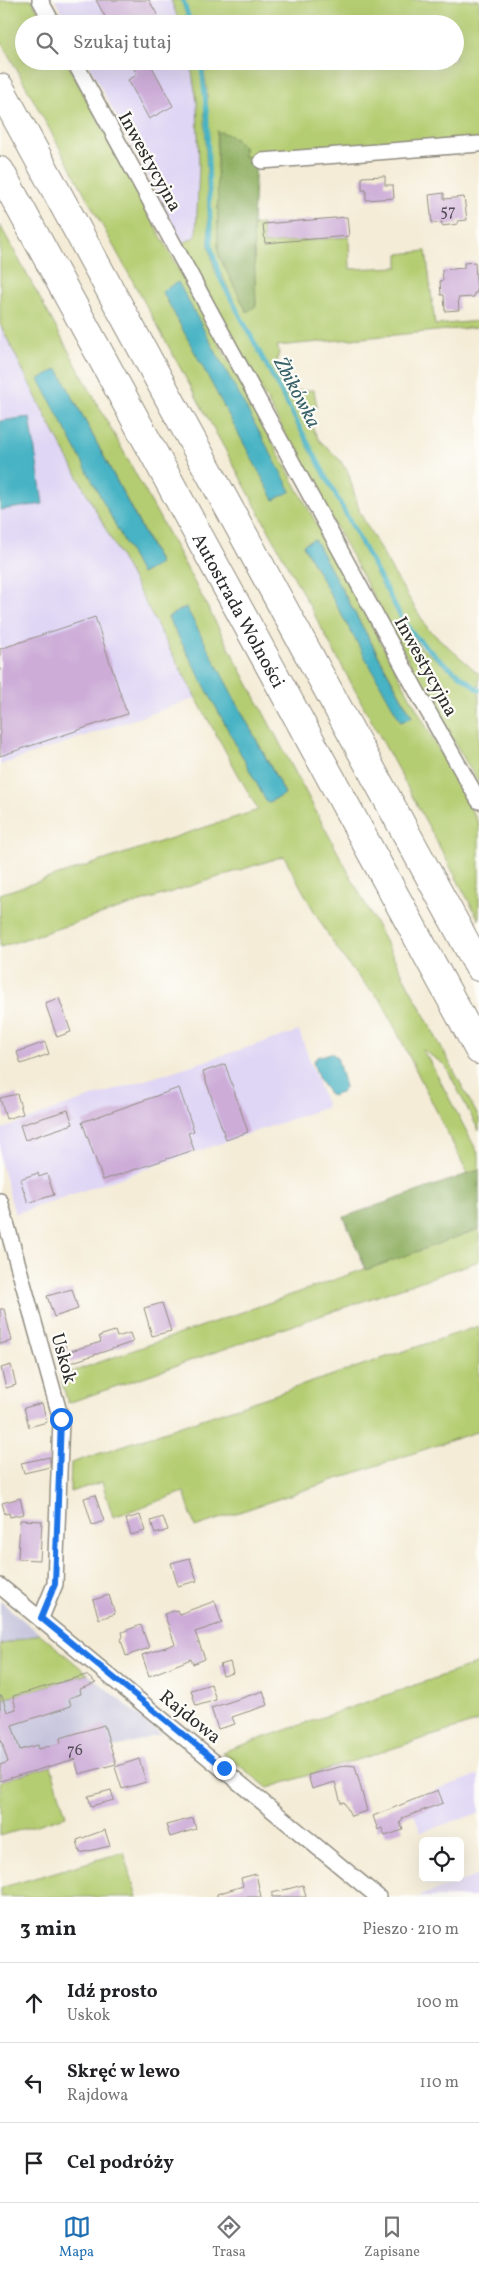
<!DOCTYPE html>
<html lang="pl">
<head>
<meta charset="utf-8">
<style>
  :root { --surface:#fff; --page:#f2f2f2; --text:#202124; --muted:#757577; --line:#e0e0e0; --accent:#1f6fb2 }
  body { margin:0; font-family:Vollkorn,serif; background:var(--page); color:var(--text) }
  .controls { position:absolute; right:15px; bottom:15px; display:grid; overflow:hidden; border-radius:8px; box-shadow:0 5px 20px #0002 }
  .controls button { width:45px; height:45px; display:grid; place-items:center; padding:0; border:0; border-bottom:1px solid var(--line); background:var(--surface); color:var(--text); font:25px sans-serif }
  .stop { position:absolute; width:15px; height:15px; margin:-11px; border:4px solid #1a73e8; border-radius:50%; background:#fff }
  .stop.end { background:#1a73e8; border-color:#fff; box-shadow:0 1px 5px #0008 }
  .list { margin:0; padding:0; list-style:none }
  h2 { display:flex; justify-content:space-between; align-items:center; height:65px; margin:0; padding:0 20px; font-size:21px }
  h2 small { font-size:16px; font-weight:400; color:var(--muted) }
  .list li { display:grid; grid-template-columns:32px 1fr auto; gap:15px; align-items:center; box-sizing:border-box; height:80px; padding:0 20px; border-top:1px solid var(--line) }
  .list b { display:block; font-size:19px; white-space:nowrap }
  .list p { margin:0; font-size:16px; white-space:nowrap; color:var(--muted) }
  .list em { font-size:16px; font-style:normal; color:var(--muted) }
  .icon { flex:none; width:28px; height:28px; fill:none; stroke:currentColor; stroke-width:2; stroke-linecap:round; stroke-linejoin:round }
  .map { position:relative; flex:none; width:479px; height:1897px; overflow:hidden }
  .search { position:absolute; background:var(--surface); box-shadow:0 5px 20px #0002; left:15px; right:15px; top:15px; height:55px; display:flex; align-items:center; gap:12px; box-sizing:border-box; padding:0 18px; border-radius:28px; color:var(--muted); font-size:19px }
  .sheet { height:305px; background:var(--surface) }
  nav { display:flex; justify-content:space-around; align-items:center; box-sizing:border-box; height:70px; border-top:1px solid var(--line); background:var(--surface); font-size:14px; color:var(--muted) }
  nav a { display:grid; justify-items:center; gap:2px }
  nav .on { color:var(--accent) }
  .map>svg:first-child { display:block }
  .built { fill:#dfd5f5 }
  .industrial { fill:#c3c1db }
  .green { fill:#b5cd72; stroke:#707c4e; fill-rule:evenodd }
  .forest { fill:#90b064; stroke:#5e6e48 }
  .water { fill:#47b3c4; stroke:#396f78 }
  .lines { fill:none; stroke-linecap:round; stroke-linejoin:round }
  .stream { stroke:#47b3c4; stroke-width:4.5 }
  .building { fill:#cdadd8 }
  .street-casing { stroke:#908c81; stroke-width:18 }
  .highway-casing { stroke:#908c81; stroke-width:30 }
  .street { stroke:#fff; stroke-width:15 }
  .highway { stroke:#fff; stroke-width:28 }
  .route { stroke:#1a73e8; stroke-width:6 }
  .labels { text-anchor:middle; stroke-width:4.5; stroke-linejoin:round; paint-order:stroke }
  .number-label { font-size:16px; fill:#544c56 }
  .street-label { font-size:19px; fill:#2b2b2b; stroke:#fdfcf7 }
  .water-label { font-size:20px; font-style:italic; fill:#366168; stroke:#fdfcf7 }
</style>
</head>
<body>
<div class="map">
<svg width="479" height="1897" viewBox="0 0 479 1897">
  <rect width="100%" height="100%" fill="#fdfcf7"/>
  <filter id="ink" filterUnits="userSpaceOnUse"><feTurbulence type="fractalNoise" baseFrequency=".02" numOctaves="2"/><feDisplacementMap in="SourceGraphic" scale="10" xChannelSelector="R" yChannelSelector="G"/><feConvolveMatrix kernelMatrix="1 2 1 2 8 2 1 2 1" color-interpolation-filters="sRGB"/></filter>
  <filter id="wash" filterUnits="userSpaceOnUse"><feTurbulence type="fractalNoise" baseFrequency=".0096" numOctaves="4" result="noise"/><feDisplacementMap in="SourceGraphic" scale="20" xChannelSelector="R" yChannelSelector="G"/><feGaussianBlur stdDeviation="1.12" result="paint"/><feColorMatrix in="noise" values="0 0 0 0 0 0 0 0 0 0 0 0 0 0 0 0 0 1.4 0 .05"/><feComposite in="paint" operator="in"/></filter>
  <g filter="url(#wash)">
    <rect width="100%" height="100%" fill="#f4ecd7"/>
    <g class="built">
      <polygon points="55,0 171,0 180,24 68,24"/>
      <polygon points="87,61 190,61 197,101 199,166 196,236 183,243"/>
      <polygon points="0,324 47,419 196,698 0,765"/>
      <polygon points="299,1031 327,1107 15,1214 0,1160 0,1130 67,1105"/>
      <polygon points="479,1775 479,1813 421,1832 408,1799"/>
      <polygon points="479,1875 479,1897 417,1897"/>
    </g>
    <g class="industrial">
      <polygon points="0,1601 40,1634 0,1645"/>
      <polygon points="88,1674 161,1734 0,1781 0,1700"/>
    </g>
    <g class="green">
      <path d="M0,0H32L45,24H24V61H66L479,824V920L233,464L0,39ZM314,539L412,716L402,722L303,545Z"/>
      <polygon points="171,0 181,0 189,24 180,24"/>
      <polygon points="184,0 479,0 479,140 244,157 244,147 232,136 217,132 218,251 220,258 247,312 256,305 253,225 262,224 264,244 349,237 350,269 398,267 398,254 426,251 435,325 479,321 479,327 277,346 279,352 277,360 293,391 314,390 317,407 304,412 319,440 339,459 348,472 360,513 393,572 428,629 479,674 479,688 425,646 407,625 294,419 219,270 212,245 207,89 202,61 455,61 455,24 193,24"/>
      <polygon points="190,61 199,61 204,91 209,247 216,274 401,621 420,647 479,692 479,784 436,711 182,244 196,236 199,166 197,101"/>
      <path d="M0,225L176,548L479,1118V1131L445,1065L421,1049L429,1060L479,1155V1170L468,1174L381,1000C337,960 312,907 284,856L0,947V894L258,810L196,698L47,419L0,324ZM58,369L160,563L141,574ZM185,607L285,793L268,803L168,617Z"/>
      <polygon points="479,1229 479,1261 68,1403 60,1376"/>
      <polygon points="479,1326 479,1431 195,1527 184,1492 113,1517 102,1482 70,1492 71,1463"/>
      <polygon points="40,1634 88,1674 0,1700 0,1645"/>
      <polygon points="479,1663 479,1721 268,1788 222,1752"/>
      <polygon points="51,1766 66,1816 0,1836 0,1781"/>
      <polygon points="124,1852 137,1897 0,1897 0,1888"/>
    </g>
    <g class="forest">
      <polygon points="217,131 232,136 244,147 244,157 256,157 253,225 256,306 247,312 220,258 218,251"/>
      <polygon points="479,1170 479,1229 366,1270 344,1217"/>
    </g>
    <g class="water">
      <polygon points="178,282 291,491 274,500 162,291"/>
      <polygon points="58,369 160,564 141,574 39,379"/>
      <polygon points="30,417 43,504 0,510 0,421"/>
      <polygon points="314,539 412,717 401,722 303,545"/>
      <polygon points="186,607 285,794 267,803 168,617"/>
      <polygon points="331,1053 337,1057 345,1087 341,1093 331,1096 319,1080 313,1062 317,1057"/>
    </g>
    <g class="lines">
      <g class="stream">
        <polyline points="183,0 191,24"/>
        <path d="M201,61L207,116L211,246L220,278L401,617C421,648 450,667 479,690"/>
      </g>
    </g>
    <g id="blocks">
      <g class="building">
        <polygon points="96,0 149,0 159,18 149,24 109,24"/>
        <polygon points="130,61 149,61 173,106 149,119 128,80 137,75"/>
        <polygon points="385,176 385,185 393,185 394,198 366,200 366,190 362,190 362,177"/>
        <polygon points="444,193 444,199 464,197 467,220 458,221 458,224 442,226 442,222 432,224 429,195"/>
        <polygon points="347,217 349,236 265,243 263,224"/>
        <polygon points="475,262 477,293 474,293 474,297 458,298 459,310 445,311 444,295 441,295 440,281 443,280 442,270 464,268 464,263"/>
        <polygon points="95,617 127,714 0,756 0,649"/>
        <polygon points="59,998 71,1032 57,1037 45,1003"/>
        <polygon points="45,1042 49,1054 21,1064 17,1052"/>
        <polygon points="225,1064 248,1132 226,1140 203,1072"/>
        <polygon points="179,1088 194,1131 188,1133 194,1150 103,1180 82,1122"/>
        <polygon points="17,1094 23,1114 6,1119 0,1098"/>
        <polygon points="68,1110 73,1124 25,1140 20,1125"/>
        <polygon points="38,1173 39,1177 47,1174 54,1195 28,1203 20,1179"/>
        <polygon points="72,1289 78,1309 54,1317 47,1296"/>
        <polygon points="162,1303 171,1331 152,1336 144,1308"/>
        <polygon points="0,1309 4,1309 12,1341 0,1344"/>
        <polygon points="115,1331 117,1337 130,1333 133,1342 61,1366 54,1344 64,1341 67,1352 101,1342 99,1336"/>
        <polygon points="11,1365 16,1385 6,1388 1,1368"/>
        <polygon points="42,1403 47,1422 29,1427 24,1408"/>
        <polygon points="50,1457 50,1467 24,1473 21,1463"/>
        <polygon points="95,1495 104,1521 92,1525 84,1498"/>
        <polygon points="20,1498 24,1514 10,1517 9,1513 5,1514 2,1503"/>
        <polygon points="140,1515 145,1531 131,1535 126,1519"/>
        <polygon points="163,1517 168,1530 155,1534 151,1521"/>
        <polygon points="20,1520 42,1521 40,1560 18,1559"/>
        <polygon points="190,1558 197,1581 178,1586 171,1563"/>
        <polygon points="109,1595 115,1614 99,1619 93,1600"/>
        <polygon points="215,1601 222,1623 195,1632 205,1659 193,1664 191,1659 149,1676 142,1655 175,1644 164,1614 177,1610 179,1614"/>
        <polygon points="141,1625 149,1648 126,1656 121,1640 123,1636 122,1632"/>
        <polygon points="230,1662 233,1673 223,1676 220,1665"/>
        <polygon points="86,1675 96,1683 80,1689 81,1694 69,1698 71,1706 12,1725 20,1750 38,1745 39,1749 61,1743 60,1738 104,1725 116,1764 79,1774 75,1759 0,1781 0,1765 8,1762 0,1737 0,1696 2,1696 7,1712 16,1709 13,1696"/>
        <polygon points="211,1684 216,1700 196,1706 191,1690"/>
        <polygon points="263,1691 268,1705 232,1717 235,1724 218,1729 211,1708"/>
        <polygon points="139,1759 146,1782 122,1789 115,1767"/>
        <polygon points="347,1765 355,1766 367,1811 351,1816 344,1802 341,1803 335,1782 312,1789 308,1775"/>
        <polygon points="111,1790 114,1800 91,1806 88,1796"/>
        <polygon points="438,1790 443,1803 402,1818 403,1820 400,1822 403,1830 385,1836 382,1828 378,1830 373,1816"/>
        <polygon points="193,1818 196,1829 170,1837 166,1825"/>
        <polygon points="105,1830 110,1846 80,1853 77,1840"/>
        <polygon points="256,1874 261,1897 217,1897 217,1894 243,1886 241,1878"/>
        <polygon points="303,1885 306,1897 272,1897 272,1893"/>
      </g>
    </g>
  </g>
  <g filter="url(#ink)">
    <use href="#blocks" fill-opacity="0" stroke="#908c81" stroke-width="1"/>
    <g class="lines">
      <defs>
        <g id="street">
          <polyline points="40,0 53,24"/>
          <polyline points="74,61 421,699 479,801"/>
          <polyline points="262,161 479,144"/>
          <polyline points="0,1201 61,1419 55,1584 41,1618"/>
          <polyline points="0,1586 378,1897"/>
        </g>
        <g id="highway">
          <polyline points="0,88 479,967"/>
          <path id="s1" d="M0,171L479,1050"/>
        </g>
      </defs>
      <use href="#street" class="street-casing"/>
      <use href="#highway" class="highway-casing"/>
      <use href="#street" class="street"/>
      <use href="#highway" class="highway"/>
    </g>
  </g>
  <g class="lines" filter="url(#ink)">
    <polyline class="route" points="61,1419 55,1584 41,1618 224,1768"/>
  </g>
  <g class="labels">
    <g class="number-label">
      <text x="448" y="216">57</text>
      <text x="75" y="1755">76</text>
    </g>
    <g class="street-label">
      <text transform="translate(151 161) rotate(61)" y="7">Inwestycyjna</text>
      <text dy="7" stroke="none"><textPath href="#s1" startOffset="500">Autostrada Wolności</textPath></text>
      <text transform="translate(427 666) rotate(61)" y="7">Inwestycyjna</text>
      <text transform="translate(65 1358) rotate(74)" y="7">Uskok</text>
      <text transform="translate(191 1716) rotate(39)" y="7">Rajdowa</text>
    </g>
    <g class="water-label">
      <text transform="translate(298 392) rotate(62)" y="7">Żbikówka</text>
    </g>
  </g>
</svg>
<div class="controls">
<button><svg class="icon" aria-label="locate" viewBox="0 0 24 24"><circle cx="12" cy="12" r="6"/><path d="M12 2v4M12 18v4M2 12h4M18 12h4"/></svg></button>
</div>
<div class="stop" style="left:61px;top:1419px"></div>
<div class="stop end" style="left:224px;top:1768px"></div>
<div class="search"><svg class="icon" aria-label="search" viewBox="0 0 24 24"><circle cx="10" cy="10" r="6"/><path d="M15 15l6 6"/></svg>Szukaj tutaj</div>
</div>
<section class="sheet">
<h2>3 min<small>Pieszo · 210 m</small></h2>
<ul class="list">
<li><svg class="icon" aria-label="ahead" viewBox="0 0 24 24"><path d="M12 20V5M6 11l6-6 6 6"/></svg><div><b>Idź prosto</b><p>Uskok</p></div><em>100 m</em></li>
<li><svg class="icon" aria-label="left" viewBox="0 0 24 24"><path d="M17 20v-9H6M10 6l-5 5 5 5"/></svg><div><b>Skręć w lewo</b><p>Rajdowa</p></div><em>110 m</em></li>
<li><svg class="icon" aria-label="arrive" viewBox="0 0 24 24"><path d="M6 21V4h12l-3 4 3 4H6"/></svg><div><b>Cel podróży</b></div></li>
</ul>
</section>
<nav>
<a class="on"><svg class="icon" aria-label="map" viewBox="0 0 24 24"><path d="M3 6l6-2 6 2 6-2v14l-6 2-6-2-6 2zM9 4v14M15 6v14"/></svg>Mapa</a>
<a><svg class="icon" aria-label="directions" viewBox="0 0 24 24"><path d="M12 3l9 9-9 9-9-9zM9 14v-3h6M13 9l2 2-2 2"/></svg>Trasa</a>
<a><svg class="icon" aria-label="saved" viewBox="0 0 24 24"><path d="M7 4h10v16l-5-4-5 4z"/></svg>Zapisane</a>
</nav>
</body>
</html>
